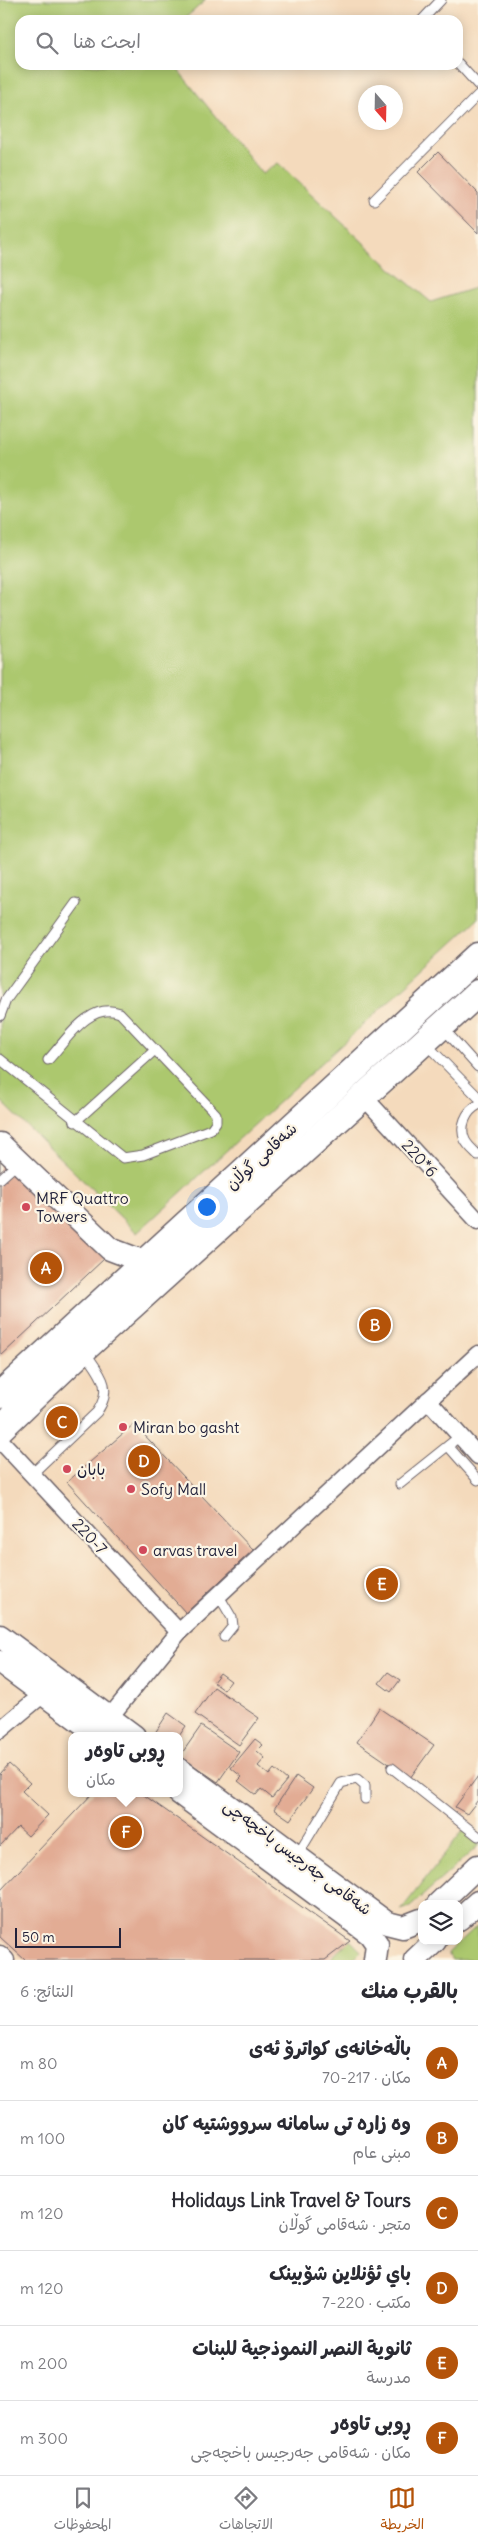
<!DOCTYPE html>
<html lang="ar">
<head>
<meta charset="utf-8">
<style>
  :root { --surface:#fff; --page:#f2f2f3; --text:#2b2b33; --muted:#7c7c81; --line:#e1e1e2; --accent:#b45309 }
  body { margin:0; font-family:Delius,"Playpen Sans Arabic",sans-serif; background:var(--page); color:var(--text); direction:rtl }
  .controls { position:absolute; right:15px; bottom:15px; display:grid; overflow:hidden; border-radius:10px; box-shadow:0 2px 12px #0003 }
  .controls button { width:45px; height:45px; display:grid; place-items:center; padding:0; border:0; border-bottom:1px solid var(--line); background:var(--surface); color:var(--text); font:25px sans-serif }
  .compass { position:absolute; left:358px; top:85px; width:45px; height:45px; border-radius:50%; background:var(--surface); box-shadow:0 2px 12px #0003; rotate:160deg }
  .scale { position:absolute; left:15px; bottom:12px; width:106px; box-sizing:border-box; padding-left:5px; border:2px solid #22223b; border-top:0; font-size:14px; line-height:18px; white-space:nowrap; color:#22223b; -webkit-text-stroke:4px #fcf5e5; paint-order:stroke }
  .you { position:absolute; left:206px; top:1206px; width:18px; height:18px; margin:-12px; border:4px solid #fff; border-radius:50%; background:#1a73e8; box-shadow:0 0 0 8px #1a73e833 }
  .badge { display:grid; place-items:center; width:32px; height:32px; border-radius:50%; background:var(--accent); color:#fff; font-size:16px; font-weight:700 }
  .pin { position:absolute; translate:-50% -50%; border:2px solid #fff; box-shadow:0 1px 5px #0006 }
  .popup { position:absolute; left:68px; top:1732px; width:115px; height:65px; box-sizing:border-box; display:grid; place-content:center; border-radius:10px; background:var(--surface); filter:drop-shadow(0 1px 4px #0005); font-size:16px; white-space:nowrap; color:var(--muted) }
  .popup b { font-size:19px; color:var(--text) }
  .popup::after { content:''; position:absolute; left:50%; top:100%; margin-left:-10px; border:10px solid transparent; border-top-color:var(--surface) }
  .list { margin:0; padding:0; list-style:none }
  h2 { display:flex; justify-content:space-between; align-items:center; height:65px; margin:0; padding:0 20px; font-size:21px }
  h2 small { font-size:16px; font-weight:400; color:var(--muted) }
  .list li { display:grid; grid-template-columns:32px 1fr auto; gap:15px; align-items:center; box-sizing:border-box; height:75px; padding:0 20px; border-top:1px solid var(--line) }
  .list b { display:block; font-size:19px; white-space:nowrap }
  .list p { margin:0; font-size:16px; white-space:nowrap; color:var(--muted) }
  .list em { font-size:16px; font-style:normal; color:var(--muted) }
  .icon { flex:none; width:28px; height:28px; fill:none; stroke:currentColor; stroke-width:2; stroke-linecap:round; stroke-linejoin:round }
  .map { position:relative; flex:none; width:478px; height:1960px; overflow:hidden; direction:ltr }
  .search { position:absolute; background:var(--surface); box-shadow:0 2px 12px #0003; left:15px; right:15px; top:15px; height:55px; display:flex; align-items:center; gap:12px; box-sizing:border-box; padding:0 18px; border-radius:15px; color:var(--muted); font-size:19px }
  .sheet { height:515px; background:var(--surface) }
  nav { display:flex; justify-content:space-around; align-items:center; box-sizing:border-box; height:70px; border-top:1px solid var(--line); background:var(--surface); font-size:14px; color:var(--muted) }
  nav a { display:grid; justify-items:center; gap:2px }
  nav .on { color:var(--accent) }
  .map>svg:first-child { display:block }
  .green { fill:#acc86e; stroke:#677554 }
  .building { fill:#e2ac94 }
  .lines { fill:none; stroke-linecap:round; stroke-linejoin:round }
  .lane-casing { stroke:#6c6268; stroke-width:11 }
  .street-casing { stroke:#6c6268; stroke-width:19 }
  .secondary-casing { stroke:#6c6268; stroke-width:25 }
  .primary-casing { stroke:#6c6268; stroke-width:29 }
  .lane { stroke:#fff; stroke-width:9 }
  .street { stroke:#fff; stroke-width:16 }
  .secondary { stroke:#fff; stroke-width:22 }
  .primary { stroke:#fff; stroke-width:26 }
  .poi-dot { fill:#d1495b; stroke:#fcf5e5; stroke-width:2 }
  .labels { text-anchor:middle; stroke-width:4.5; stroke-linejoin:round; paint-order:stroke }
  .street-label { font-size:16px; fill:#22223b; stroke:#fcf5e5 }
  .poi-label { font-size:16px; fill:#22223b; stroke:#fcf5e5; text-anchor:start }
</style>
</head>
<body>
<div class="map">
<svg width="478" height="1960" viewBox="0 0 478 1960">
  <rect width="100%" height="100%" fill="#fcf5e5"/>
  <filter id="ink" filterUnits="userSpaceOnUse"><feTurbulence type="fractalNoise" baseFrequency=".02" numOctaves="2"/><feDisplacementMap in="SourceGraphic" scale="10" xChannelSelector="R" yChannelSelector="G"/><feConvolveMatrix kernelMatrix="1 2 1 2 8 2 1 2 1" color-interpolation-filters="sRGB"/></filter>
  <filter id="wash" filterUnits="userSpaceOnUse"><feTurbulence type="fractalNoise" baseFrequency=".0096" numOctaves="4" result="noise"/><feDisplacementMap in="SourceGraphic" scale="20" xChannelSelector="R" yChannelSelector="G"/><feGaussianBlur stdDeviation="1.12" result="paint"/><feColorMatrix in="noise" values="0 0 0 0 0 0 0 0 0 0 0 0 0 0 0 0 0 1.4 0 .05"/><feComposite in="paint" operator="in"/></filter>
  <g filter="url(#wash)">
    <rect width="100%" height="100%" fill="#f4dabc"/>
    <g class="green">
      <polygon points="0,0 206,0 183,20 20,20 20,65 174,65 262,174 278,163 395,272 431,302 478,287 478,919 137,1233 0,1100"/>
      <polygon points="468,1824 478,1834 478,1846 410,1907 401,1910"/>
      <polygon points="478,1925 478,1960 452,1960 448,1953"/>
      <polygon points="350,1940 361,1951 352,1960 329,1960"/>
    </g>
    <g id="blocks">
      <g class="building">
        <polygon points="438,152 478,193 478,233 418,172"/>
        <polygon points="0,1156 105,1258 0,1357"/>
        <polygon points="134,1424 253,1550 186,1613 67,1482"/>
        <polygon points="388,1672 400,1680 391,1692 379,1683"/>
        <polygon points="220,1673 231,1681 224,1690 213,1682"/>
        <polygon points="214,1687 259,1718 239,1745 195,1714"/>
        <polygon points="379,1708 434,1745 410,1778 357,1742"/>
        <polygon points="168,1713 186,1726 179,1736 153,1736"/>
        <polygon points="201,1726 239,1752 218,1782 180,1756"/>
        <polygon points="255,1739 263,1745 257,1751 265,1758 258,1766 269,1775 274,1769 287,1780 272,1798 261,1789 256,1795 238,1781 242,1777 231,1768"/>
        <polygon points="9,1764 30,1783 22,1791 48,1815 28,1836 18,1827 0,1846 0,1774"/>
        <polygon points="296,1776 313,1788 290,1820 274,1809"/>
        <polygon points="478,1776 478,1800 467,1814 455,1807"/>
        <polygon points="93,1793 141,1793 350,1941 325,1960 25,1960 0,1937 0,1891"/>
      </g>
    </g>
  </g>
  <g filter="url(#ink)">
    <use href="#blocks" fill-opacity="0" stroke="#6c6268" stroke-width="1"/>
    <g class="lines">
      <defs>
        <g id="lane">
          <polyline points="422,20 441,0"/>
          <polyline points="458,63 478,85"/>
          <polyline points="374,200 478,95"/>
          <polyline points="0,1016 6,1000 76,903"/>
          <polyline points="443,1028 478,1067"/>
          <polyline points="424,1046 432,1050 478,1097"/>
          <path d="M0,1059L123,1158L143,1155L211,1129L216,1122V1114L120,1013C89,1001 66,1041 48,1060"/>
          <path d="M478,1105C466,1111 459,1127 465,1140C467,1145 474,1151 478,1155"/>
          <polyline points="75,1122 155,1050"/>
          <polyline points="0,1179 19,1162"/>
          <polyline points="448,1446 478,1480"/>
          <path d="M32,1474L97,1412C114,1387 100,1374 85,1352"/>
          <polyline points="400,1484 460,1436"/>
          <polyline points="219,1596 232,1618 233,1626 224,1637"/>
          <polyline points="392,1768 478,1836"/>
          <polyline points="297,1856 341,1783 357,1779 365,1786 365,1799"/>
        </g>
        <g id="street">
          <polyline points="363,1096 478,1221"/>
          <polyline points="428,1400 478,1456"/>
          <polyline points="0,1440 179,1632"/>
          <polyline points="109,1718 179,1632 478,1354"/>
          <polyline points="0,1730 43,1694"/>
          <polyline points="0,1954 6,1960"/>
        </g>
        <g id="secondary">
          <polyline points="0,1144 110,1249 139,1260 149,1259"/>
          <polyline points="0,1636 134,1736"/>
          <polyline points="0,1662 100,1736"/>
          <polyline points="180,1770 387,1923 403,1927 421,1920"/>
          <polyline points="179,1793 370,1934 377,1944 375,1960"/>
          <polyline points="438,1904 478,1866"/>
          <polyline points="459,1919 478,1902"/>
          <polyline points="415,1960 435,1941"/>
        </g>
        <g id="primary">
          <polyline points="0,1395 478,956"/>
          <polyline points="0,1429 83,1350 478,993"/>
        </g>
      </defs>
      <use href="#lane" class="lane-casing"/>
      <use href="#street" class="street-casing"/>
      <use href="#secondary" class="secondary-casing"/>
      <use href="#primary" class="primary-casing"/>
      <use href="#lane" class="lane"/>
      <use href="#street" class="street"/>
      <use href="#secondary" class="secondary"/>
      <use href="#primary" class="primary"/>
    </g>
  </g>
  <g class="poi-dot">
    <circle cx="26" cy="1207" r="5"/>
    <circle cx="123" cy="1427" r="5"/>
    <circle cx="67" cy="1469" r="5"/>
    <circle cx="131" cy="1489" r="5"/>
    <circle cx="143" cy="1550" r="5"/>
  </g>
  <g class="labels">
    <g class="street-label">
      <text transform="translate(261 1156) rotate(-43)" y="6">شەقامی گوڵان</text>
      <text transform="translate(420 1158) rotate(48)" y="6">220*6</text>
      <text transform="translate(90 1536) rotate(47)" y="6">220-7</text>
      <text transform="translate(298 1857) rotate(37)" y="6">شەقامی جەرجیس باخچەچی</text>
    </g>
    <g class="poi-label">
      <text x="36" y="1204">MRF Quattro<tspan x="36" dy="18">Towers</tspan></text>
      <text x="133" y="1433">Miran bo gasht</text>
      <text x="77" y="1475">بابان</text>
      <text x="141" y="1495">Sofy Mall</text>
      <text x="153" y="1556">arvas travel</text>
    </g>
  </g>
</svg>
<div class="controls">
<button><svg class="icon" aria-label="layers" viewBox="0 0 24 24"><path d="M12 4l9 5-9 5-9-5zM3 14l9 5 9-5"/></svg></button>
</div>
<svg class="compass" viewBox="-18 -18 36 36"><path d="M0-13l5 13h-10z" fill="#e53935"/><path d="M0 13l5-13h-10z" fill="#7c7c81"/></svg>
<div class="scale">50 m</div>
<div class="you"></div>
<div class="pin badge" style="left:46px;top:1268px">A</div>
<div class="pin badge" style="left:375px;top:1325px">B</div>
<div class="pin badge" style="left:62px;top:1422px">C</div>
<div class="pin badge" style="left:144px;top:1461px">D</div>
<div class="pin badge" style="left:382px;top:1584px">E</div>
<div class="pin badge" style="left:126px;top:1832px">F</div>
<div class="popup"><b>ڕوبی تاوەر</b>مكان</div>
<div class="search"><svg class="icon" aria-label="search" viewBox="0 0 24 24"><circle cx="10" cy="10" r="6"/><path d="M15 15l6 6"/></svg>ابحث هنا</div>
</div>
<section class="sheet">
<h2>بالقرب منك<small>النتائج: 6</small></h2>
<ul class="list">
<li><span class="badge">A</span><div><b>باڵەخانەی کواترۆ ئەی</b><p>مكان · 217-70</p></div><em>80 m</em></li>
<li><span class="badge">B</span><div><b>وه زاره تى سامانه سرووشتيه كان</b><p>مبنى عام</p></div><em>100 m</em></li>
<li><span class="badge">C</span><div><b>Holidays Link Travel &amp; Tours</b><p>متجر · شەقامی گوڵان</p></div><em>120 m</em></li>
<li><span class="badge">D</span><div><b>باي ئؤنلاین شۆبینک</b><p>مكتب · 220-7</p></div><em>120 m</em></li>
<li><span class="badge">E</span><div><b>ثانوية النصر النموذجية للبنات</b><p>مدرسة</p></div><em>200 m</em></li>
<li><span class="badge">F</span><div><b>ڕوبی تاوەر</b><p>مكان · شەقامی جەرجیس باخچەچی</p></div><em>300 m</em></li>
</ul>
</section>
<nav>
<a class="on"><svg class="icon" aria-label="map" viewBox="0 0 24 24"><path d="M3 6l6-2 6 2 6-2v14l-6 2-6-2-6 2zM9 4v14M15 6v14"/></svg>الخريطة</a>
<a><svg class="icon" aria-label="directions" viewBox="0 0 24 24"><path d="M12 3l9 9-9 9-9-9zM9 14v-3h6M13 9l2 2-2 2"/></svg>الاتجاهات</a>
<a><svg class="icon" aria-label="saved" viewBox="0 0 24 24"><path d="M7 4h10v16l-5-4-5 4z"/></svg>المحفوظات</a>
</nav>
</body>
</html>
